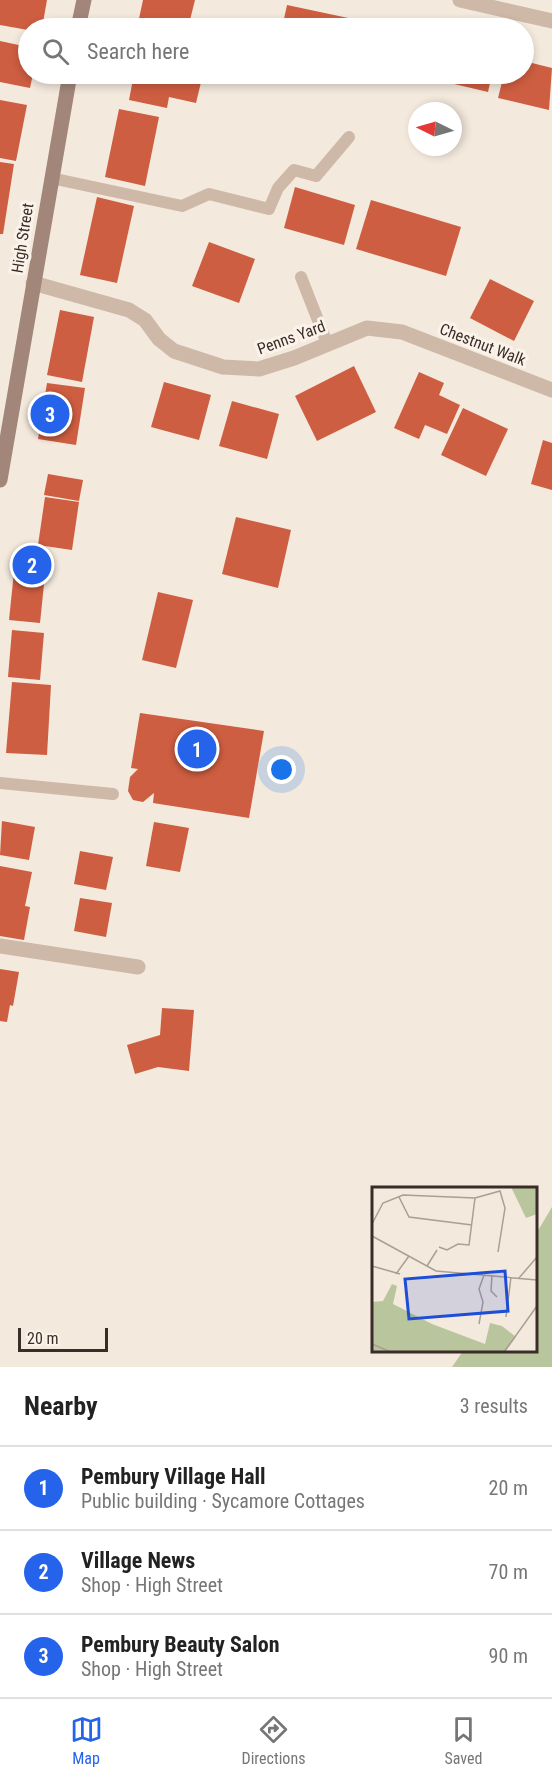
<!DOCTYPE html>
<html lang="en">
<head>
<meta charset="utf-8">
<style>
  :root { --surface:#fff; --page:#f6f6f6; --text:#222; --muted:#767676; --line:#e0e0e0; --accent:#2563eb }
  body { margin:0; font-family:"Roboto Condensed",sans-serif; background:var(--page); color:var(--text) }
  .compass { position:absolute; left:408px; top:102px; width:54px; height:54px; border-radius:50%; background:var(--surface); box-shadow:0 3px 9px #0003; rotate:275deg }
  .scale { position:absolute; left:18px; bottom:15px; width:90px; box-sizing:border-box; padding-left:6px; border:3px solid #3a2d29; border-top:0; font-size:16px; line-height:21px; white-space:nowrap; color:#3a2d29; -webkit-text-stroke:4px #fbf3ea; paint-order:stroke }
  .you { position:absolute; left:282px; top:770px; width:21px; height:21px; margin:-15px; border:4px solid #fff; border-radius:50%; background:#1a73e8; box-shadow:0 0 0 9px #1a73e833 }
  .badge { display:grid; place-items:center; width:39px; height:39px; border-radius:50%; background:var(--accent); color:#fff; font-size:20px; font-weight:700 }
  .pin { position:absolute; translate:-50% -50%; border:3px solid #fff; box-shadow:0 2px 6px #0006 }
  .list { margin:0; padding:0; list-style:none }
  h2 { display:flex; justify-content:space-between; align-items:center; height:78px; margin:0; padding:0 24px; font-size:26px }
  h2 small { font-size:20px; font-weight:400; color:var(--muted) }
  .list li { display:grid; grid-template-columns:39px 1fr auto; gap:18px; align-items:center; box-sizing:border-box; height:84px; padding:0 24px; border-top:2px solid var(--line) }
  .list b { display:block; font-size:22px; white-space:nowrap }
  .list p { margin:0; font-size:20px; white-space:nowrap; color:var(--muted) }
  .list em { font-size:20px; font-style:normal; color:var(--muted) }
  .icon { flex:none; width:33px; height:33px; fill:none; stroke:currentColor; stroke-width:2; stroke-linecap:round; stroke-linejoin:round }
  .map { position:relative; flex:none; width:552px; height:1367px; overflow:hidden }
  .search { position:absolute; background:var(--surface); box-shadow:0 3px 9px #0003; left:18px; right:18px; top:18px; height:66px; display:flex; align-items:center; gap:15px; box-sizing:border-box; padding:0 21px; border-radius:33px; color:var(--muted); font-size:22px }
  .sheet { height:330px; background:var(--surface) }
  nav { display:flex; justify-content:space-around; align-items:center; box-sizing:border-box; height:84px; border-top:2px solid var(--line); background:var(--surface); font-size:16px; color:var(--muted) }
  nav a { display:grid; justify-items:center; gap:3px }
  nav .on { color:var(--accent) }
  .map>svg:first-child { display:block }
  .green { fill:#b9c59c }
  .building { fill:#ce5e41 }
  .lines { fill:none; stroke-linecap:round; stroke-linejoin:round }
  .lane { stroke:#ceb8a8; stroke-width:12 }
  .street { stroke:#ceb8a8; stroke-width:15 }
  .secondary { stroke:#a28679; stroke-width:15 }
  .labels { text-anchor:middle; stroke-width:6; stroke-linejoin:round; paint-order:stroke }
  .street-label { font-size:16px; fill:#3a2d29; stroke:#fbf3ea }
  .inset-road { fill:none; stroke:#aa9e95; stroke-width:1.5 }
  .view { fill:#1d4ed8; fill-opacity:0.15; stroke:#1d4ed8; stroke-width:3 }
  .inset-edge { fill:none; stroke:#3a2d29; stroke-width:3 }
</style>
</head>
<body>
<div class="map">
<svg width="552" height="1367" viewBox="0 0 552 1367">
  <rect width="100%" height="100%" fill="#f4e9dd"/>
  <polygon class="green" points="552,1207 552,1367 452,1367 463,1351 536,1350 536,1234"/>
  <g class="building">
    <polygon points="0,0 47,0 42,28 28,30 0,25"/>
    <polygon points="143,0 195,0 188,28 137,28"/>
    <polygon points="287,5 353,19 351,28 282,28"/>
    <polygon points="0,41 28,47 28,74 33,74 30,88 0,82"/>
    <polygon points="524,61 552,68 549,110 498,98 504,74 524,74"/>
    <polygon points="134,74 203,74 196,103 169,97 167,108 129,100"/>
    <polygon points="412,74 492,74 488,92"/>
    <polygon points="0,100 27,105 16,161 0,158"/>
    <polygon points="119,109 159,117 145,186 105,177"/>
    <polygon points="0,162 14,164 3,234 0,234"/>
    <polygon points="295,187 355,205 344,245 284,228"/>
    <polygon points="97,197 134,206 117,283 80,275"/>
    <polygon points="371,200 461,227 446,276 356,249"/>
    <polygon points="209,242 255,259 239,303 192,286"/>
    <polygon points="490,279 534,301 514,341 470,318"/>
    <polygon points="60,310 94,317 82,382 47,375"/>
    <polygon points="354,366 376,412 317,441 295,396"/>
    <polygon points="419,372 444,383 439,395 460,405 447,434 425,425 419,439 394,428"/>
    <polygon points="164,382 211,395 199,440 151,427"/>
    <polygon points="47,383 85,388 76,445 38,439"/>
    <polygon points="232,401 279,414 267,459 219,446"/>
    <polygon points="463,408 508,429 486,476 441,455"/>
    <polygon points="543,440 552,443 552,490 531,484"/>
    <polygon points="48,474 83,480 79,501 44,495"/>
    <polygon points="45,497 79,502 72,550 38,545"/>
    <polygon points="236,517 291,530 278,588 222,574"/>
    <polygon points="15,562 46,565 40,623 9,620"/>
    <polygon points="158,592 193,600 176,668 142,660"/>
    <polygon points="12,630 44,633 40,680 8,677"/>
    <polygon points="12,682 51,685 47,755 6,753"/>
    <polygon points="140,713 264,731 249,818 153,803 154,793 143,802 133,800 128,791 130,777 138,769 131,768"/>
    <polygon points="2,821 35,827 29,860 0,855"/>
    <polygon points="154,822 189,828 180,872 146,866"/>
    <polygon points="80,851 113,857 106,890 74,884"/>
    <polygon points="0,866 32,872 25,906 30,907 24,940 0,936"/>
    <polygon points="80,898 112,903 106,937 74,931"/>
    <polygon points="0,969 19,972 13,1006 10,1005 7,1022 0,1021"/>
    <polygon points="162,1008 194,1010 189,1071 158,1067 135,1074 127,1045 160,1035"/>
  </g>
  <g class="lines">
    <g class="lane">
      <polyline points="51,178 182,206 209,194 269,209 278,188 294,170 316,176 349,137"/>
      <polyline points="301,277 327,343"/>
      <polyline points="0,783 113,794"/>
    </g>
    <g class="street">
      <polyline points="460,0 552,21"/>
      <polyline points="33,283 129,310 145,320 159,339 174,351 223,367 259,369 294,358 367,328 402,332 552,390"/>
      <polyline points="0,946 138,967"/>
    </g>
    <g class="secondary">
      <polyline points="78,28 84,0"/>
      <polyline points="0,480 70,74"/>
    </g>
  </g>
  <g class="labels">
    <g class="street-label">
      <text transform="translate(22 238) rotate(-81)" y="6">High Street</text>
      <text transform="translate(291 337) rotate(-20)" y="6">Penns Yard</text>
      <text transform="translate(483 344) rotate(21)" y="6">Chestnut Walk</text>
    </g>
  </g>
  <g transform="translate(372 1187)">
    <rect width="165" height="165" fill="#f4e9dd"/>
    <path d="M139,0H165V27L154,31ZM20,97L25,99L21,117L60,137L113,157L118,136L130,139L144,150L133,165H0V115L11,114Z" fill="#b9c59c"/>
    <path class="inset-road" d="M27,10L37,30L100,38M0,37L11,16L31,8L103,11L128,4L133,21L126,65M0,49L64,84L165,93M67,60L75,63L86,57L97,58L103,11M0,79L28,87M55,79L65,63M24,87L37,69M120,88L119,104L125,110M147,91L165,70M134,130L139,90M107,137L111,115L107,102L112,88M0,157L19,165M132,165L165,119"/>
    <path class="view" d="M133,84L136,124L37,132L33,92Z"/>
    <rect width="165" height="165" class="inset-edge"/>
  </g>
</svg>
<svg class="compass" viewBox="-18 -18 36 36"><path d="M0-13l5 13h-10z" fill="#e53935"/><path d="M0 13l5-13h-10z" fill="#767676"/></svg>
<div class="scale">20 m</div>
<div class="you"></div>
<div class="pin badge" style="left:197px;top:749px">1</div>
<div class="pin badge" style="left:32px;top:565px">2</div>
<div class="pin badge" style="left:50px;top:414px">3</div>
<div class="search"><svg class="icon" aria-label="search" viewBox="0 0 24 24"><circle cx="10" cy="10" r="6"/><path d="M15 15l6 6"/></svg>Search here</div>
</div>
<section class="sheet">
<h2>Nearby<small>3 results</small></h2>
<ul class="list">
<li><span class="badge">1</span><div><b>Pembury Village Hall</b><p>Public building · Sycamore Cottages</p></div><em>20 m</em></li>
<li><span class="badge">2</span><div><b>Village News</b><p>Shop · High Street</p></div><em>70 m</em></li>
<li><span class="badge">3</span><div><b>Pembury Beauty Salon</b><p>Shop · High Street</p></div><em>90 m</em></li>
</ul>
</section>
<nav>
<a class="on"><svg class="icon" aria-label="map" viewBox="0 0 24 24"><path d="M3 6l6-2 6 2 6-2v14l-6 2-6-2-6 2zM9 4v14M15 6v14"/></svg>Map</a>
<a><svg class="icon" aria-label="directions" viewBox="0 0 24 24"><path d="M12 3l9 9-9 9-9-9zM9 14v-3h6M13 9l2 2-2 2"/></svg>Directions</a>
<a><svg class="icon" aria-label="saved" viewBox="0 0 24 24"><path d="M7 4h10v16l-5-4-5 4z"/></svg>Saved</a>
</nav>
</body>
</html>
